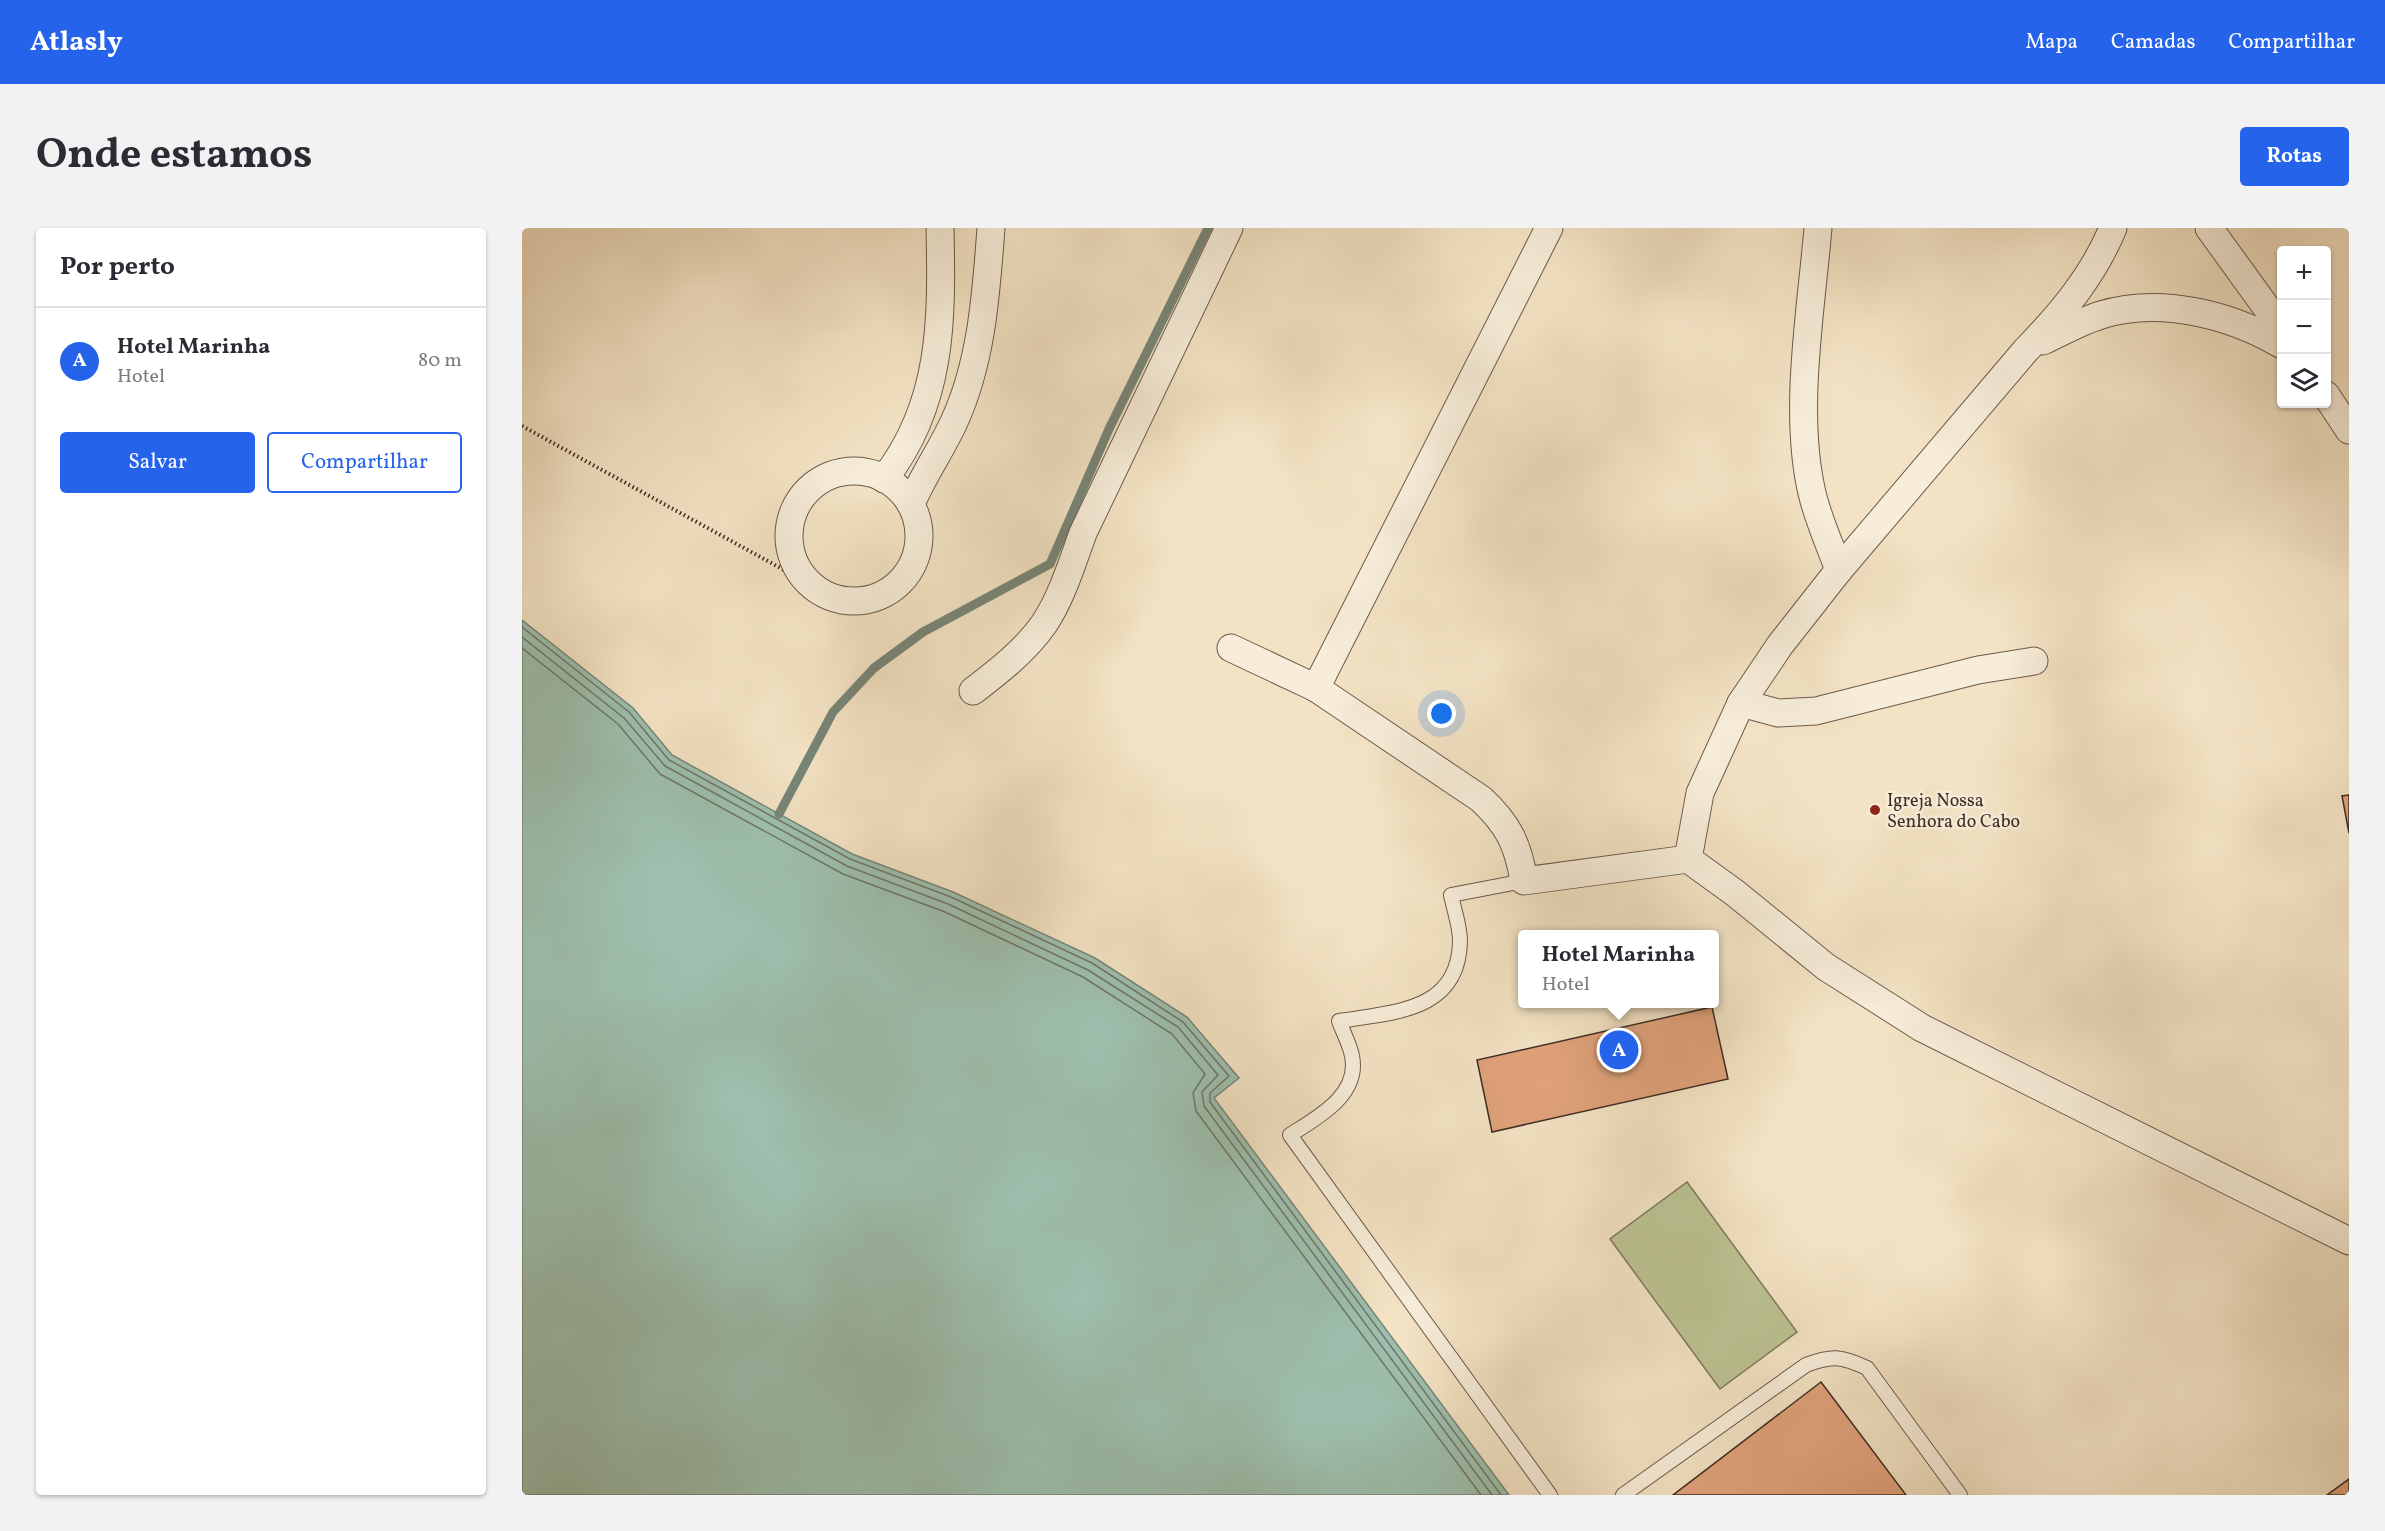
<!DOCTYPE html>
<html lang="pt">
<head>
<meta charset="utf-8">
<style>
  :root { --surface:#fff; --page:#f2f2f3; --text:#2b2b33; --muted:#7c7c81; --line:#e1e1e2; --accent:#2563eb }
  body { margin:0; font-family:Vollkorn,serif; background:var(--page); color:var(--text) }
  .controls { position:absolute; right:18px; top:18px; display:grid; overflow:hidden; border-radius:6px; box-shadow:0 2px 4px #0004 }
  .controls button { width:54px; height:54px; display:grid; place-items:center; padding:0; border:0; border-bottom:2px solid var(--line); background:var(--surface); color:var(--text); font:30px sans-serif }
  .you { position:absolute; left:920px; top:486px; width:21px; height:21px; margin:-15px; border:4px solid #fff; border-radius:50%; background:#1a73e8; box-shadow:0 0 0 9px #1a73e833 }
  .badge { display:grid; place-items:center; width:39px; height:39px; border-radius:50%; background:var(--accent); color:#fff; font-size:20px; font-weight:700 }
  .pin { position:absolute; translate:-50% -50%; border:3px solid #fff; box-shadow:0 2px 6px #0006 }
  .popup { position:absolute; left:996px; top:702px; width:201px; height:78px; box-sizing:border-box; display:grid; place-content:center; border-radius:6px; background:var(--surface); filter:drop-shadow(0 2px 4px #0005); font-size:20px; white-space:nowrap; color:var(--muted) }
  .popup b { font-size:22px; color:var(--text) }
  .popup::after { content:''; position:absolute; left:50%; top:100%; margin-left:-12px; border:12px solid transparent; border-top-color:var(--surface) }
  .list { margin:0; padding:0; list-style:none }
  h2 { display:flex; justify-content:space-between; align-items:center; height:78px; margin:0; padding:0 24px; font-size:26px }
  h2 small { font-size:20px; font-weight:400; color:var(--muted) }
  .list li { display:grid; grid-template-columns:39px 1fr auto; gap:18px; align-items:center; box-sizing:border-box; height:108px; padding:0 24px; border-top:2px solid var(--line) }
  .list b { display:block; font-size:22px; white-space:nowrap }
  .list p { margin:0; font-size:20px; white-space:nowrap; color:var(--muted) }
  .list em { font-size:20px; font-style:normal; color:var(--muted) }
  .actions { display:flex; gap:12px; padding:18px 24px }
  .actions a { flex:1; padding:14px 0; border:2px solid var(--accent); border-radius:6px; text-align:center; font-size:21px; color:var(--accent) }
  .actions .main { background:var(--accent); color:#fff }
  .icon { flex:none; width:33px; height:33px; fill:none; stroke:currentColor; stroke-width:2; stroke-linecap:round; stroke-linejoin:round }
  .map { position:relative; flex:none; width:1827px; height:1267px; overflow:hidden; border-radius:6px }
  header { display:flex; align-items:center; gap:36px; box-sizing:border-box; height:84px; padding:0 30px; background:var(--accent); color:#fff }
  header strong { font-size:28px }
  nav { display:flex; gap:33px; margin-inline-start:auto; font-size:21px }
  .intro { display:flex; align-items:center; justify-content:space-between; box-sizing:border-box; height:144px; padding:0 36px }
  h1 { margin:0; font-size:42px }
  .button { padding:15px 27px; border-radius:6px; background:var(--accent); color:#fff; font-size:21px; font-weight:700 }
  main { display:flex; gap:36px; padding:0 36px }
  aside { flex:1; background:var(--surface); border-radius:6px; box-shadow:0 2px 4px #0004 }
  .map>svg:first-child { display:block }
  .pitch { fill:#bcc393; stroke:#7e785c; stroke-width:1.5 }
  .water { fill:#9dbfad; stroke:#778577; stroke-width:1.5 }
  .lines { fill:none; stroke-linecap:round; stroke-linejoin:round }
  .shore { stroke:#6e7669; stroke-width:1.5 }
  .stream { stroke:#778577; stroke-width:9 }
  .building { fill:#e0a27b; stroke:#3f2d25; stroke-width:1.5 }
  .lane-casing { stroke:#6c5a4d; stroke-width:16 }
  .street-casing { stroke:#6c5a4d; stroke-width:29 }
  .path { stroke:#3f2d25; stroke-width:4; stroke-dasharray:1.5 3; stroke-linecap:butt }
  .lane { stroke:#f7edd9; stroke-width:14 }
  .street { stroke:#f7edd9; stroke-width:27 }
  .poi-dot { fill:#8f2418; stroke:#f7edd9; stroke-width:2 }
  .labels { text-anchor:middle; stroke-width:5; stroke-linejoin:round; paint-order:stroke }
  .poi-label { font-size:18px; fill:#3f2d25; stroke:#f7edd9; text-anchor:start }
</style>
</head>
<body>
<header>
<strong>Atlasly</strong>
<nav><a>Mapa</a><a>Camadas</a><a>Compartilhar</a></nav>
</header>
<div class="intro"><h1>Onde estamos</h1><a class="button">Rotas</a></div>
<main>
<aside>
<h2>Por perto<small></small></h2>
<ul class="list">
<li><span class="badge">A</span><div><b>Hotel Marinha</b><p>Hotel</p></div><em>80 m</em></li>
</ul>
<div class="actions"><a class="main">Salvar</a><a>Compartilhar</a></div>
</aside>
<div class="map">
<svg width="1827" height="1267" viewBox="0 0 1827 1267">
  <rect width="100%" height="100%" fill="#f3e3c4"/>
  <filter id="stains"><feTurbulence type="fractalNoise" baseFrequency=".00333" numOctaves="4"/><feColorMatrix values="0 0 0 0 .2 0 0 0 0 .09 0 0 0 0 .02 0 0 0 .5 -.17"/></filter>
  <radialGradient id="worn" r=".72"><stop offset=".6" stop-color="#630" stop-opacity="0"/><stop offset="1" stop-color="#630" stop-opacity=".3"/></radialGradient>
  <polygon class="pitch" points="1165,954 1275,1104 1198,1161 1088,1011"/>
  <polygon class="water" points="0,392 111,480 150,527 330,626 431,664 573,730 665,789 717,850 692,870 987,1267 0,1267"/>
  <g class="lines">
    <g class="shore">
      <polyline points="0,399 107,484 147,532 328,631 429,669 570,735 661,794 707,848 688,865 688,874 979,1267"/>
      <polyline points="0,409 102,490 143,538 325,638 426,676 566,742 656,799 696,847 680,864 682,878 970,1267"/>
      <polyline points="0,420 96,496 138,546 321,646 423,684 561,749 650,806 683,846 671,865 674,883 959,1267"/>
    </g>
    <polyline class="stream" points="257,586 311,484 352,440 401,404 528,336 587,201 686,0"/>
  </g>
  <g class="building">
    <polygon points="1827,567 1827,605 1820,568"/>
    <polygon points="1190,779 1206,851 970,904 955,832"/>
    <polygon points="1299,1154 1384,1267 1151,1267"/>
    <polygon points="1827,1251 1827,1267 1805,1267"/>
  </g>
  <g class="lines">
    <defs>
      <g id="lane">
        <path d="M1002,653L929,667C932,682 938,698 938,713C937,784 871,784 817,793C821,804 828,817 830,828C838,867 796,889 768,907L1028,1267"/>
        <path d="M1101,1267L1284,1137C1310,1127 1319,1128 1345,1140L1438,1267"/>
      </g>
      <g id="street">
        <path d="M1296,0C1289,83 1271,184 1290,265C1296,291 1308,317 1317,342"/>
        <path d="M1591,0C1571,48 1540,85 1504,122L1317,342L1258,417L1219,475L1178,565L1166,631L1213,665L1304,739L1400,800L1827,1013"/>
        <polyline points="1687,0 1760,101"/>
        <path d="M1521,113C1540,104 1559,93 1579,87C1638,69 1708,86 1760,117"/>
        <polyline points="1804,167 1827,202"/>
        <circle cx="332" cy="308" r="65"/>
        <path d="M362,251C421,176 420,91 418,0"/>
        <path d="M389,276C401,248 419,222 432,194C460,133 464,66 469,0"/>
        <path d="M709,420L794,460L959,571C986,596 996,616 1002,653L1166,631"/>
        <polyline points="794,460 1027,0"/>
        <path d="M451,463C477,443 503,423 522,396C540,369 550,335 561,305L707,0"/>
        <polyline points="1219,475 1256,485 1294,483 1456,442 1512,433"/>
      </g>
    </defs>
    <use href="#lane" class="lane-casing"/>
    <use href="#street" class="street-casing"/>
    <polyline class="path" points="0,198 284,354"/>
    <use href="#lane" class="lane"/>
    <use href="#street" class="street"/>
  </g>
  <circle class="poi-dot" cx="1353" cy="582" r="6"/>
  <g class="labels">
    <g class="poi-label">
      <text x="1365" y="578">Igreja Nossa<tspan x="1365" dy="21">Senhora do Cabo</tspan></text>
    </g>
  </g>
  <rect width="100%" height="100%" filter="url(#stains)"/>
  <rect width="100%" height="100%" fill="url(#worn)"/>
</svg>
<div class="controls">
<button>+</button>
<button>−</button>
<button><svg class="icon" aria-label="layers" viewBox="0 0 24 24"><path d="M12 4l9 5-9 5-9-5zM3 14l9 5 9-5"/></svg></button>
</div>
<div class="you"></div>
<div class="pin badge" style="left:1097px;top:822px">A</div>
<div class="popup"><b>Hotel Marinha</b>Hotel</div>
</div>
</main>
</body>
</html>
